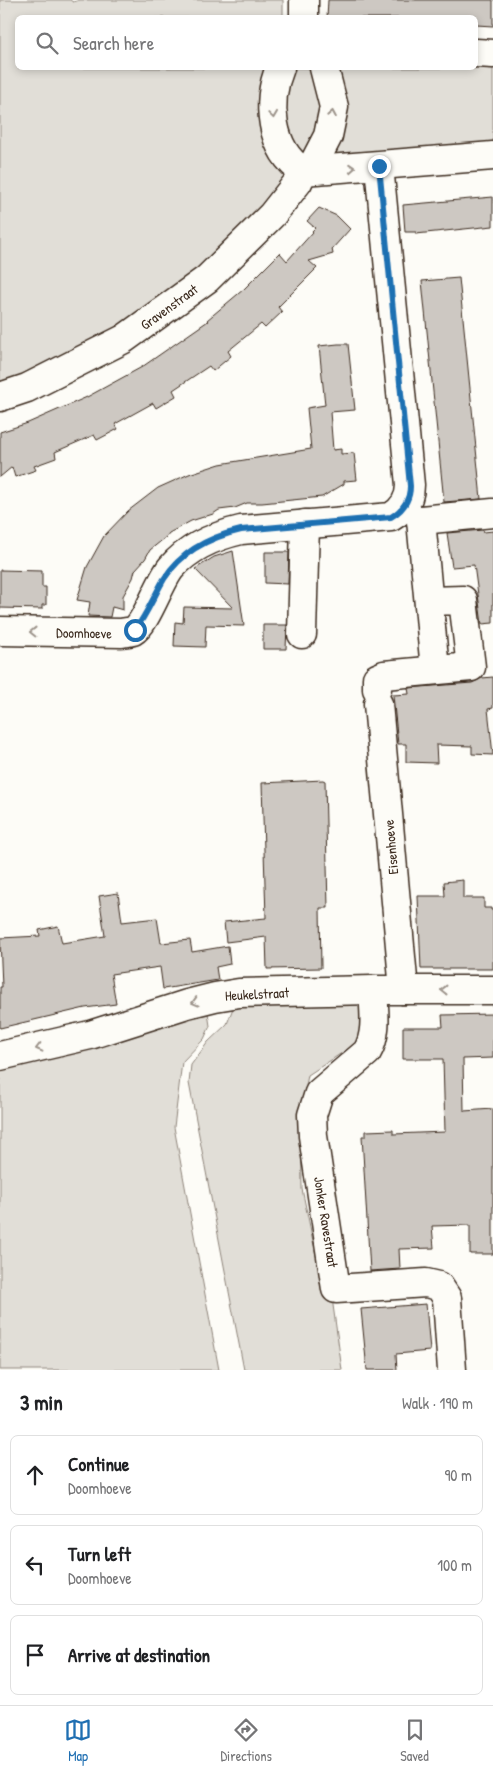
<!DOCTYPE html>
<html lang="en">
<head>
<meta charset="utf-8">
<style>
  :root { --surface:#fff; --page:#f6f6f6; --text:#202124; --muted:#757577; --line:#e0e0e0; --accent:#1f6fb2 }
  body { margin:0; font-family:"Patrick Hand",sans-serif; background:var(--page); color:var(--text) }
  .stop { position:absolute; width:15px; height:15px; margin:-11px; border:4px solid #1f6fb2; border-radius:50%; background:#fff }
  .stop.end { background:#1f6fb2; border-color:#fff; box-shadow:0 1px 5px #0008 }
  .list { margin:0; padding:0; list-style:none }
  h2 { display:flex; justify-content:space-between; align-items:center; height:65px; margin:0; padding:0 20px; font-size:21px }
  h2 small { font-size:16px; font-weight:400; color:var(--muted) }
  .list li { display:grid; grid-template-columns:32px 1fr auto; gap:15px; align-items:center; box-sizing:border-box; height:80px; margin:0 10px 10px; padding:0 10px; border:1px solid var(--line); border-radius:8px }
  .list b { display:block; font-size:19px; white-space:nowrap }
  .list p { margin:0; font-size:16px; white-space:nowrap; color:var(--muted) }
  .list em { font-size:16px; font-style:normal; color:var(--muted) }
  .icon { flex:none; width:28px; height:28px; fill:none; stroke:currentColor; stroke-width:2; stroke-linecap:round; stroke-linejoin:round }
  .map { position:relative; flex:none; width:493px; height:1370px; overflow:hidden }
  .search { position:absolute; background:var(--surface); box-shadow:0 2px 8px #0003; left:15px; right:15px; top:15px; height:55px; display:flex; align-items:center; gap:12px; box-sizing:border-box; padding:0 18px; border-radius:8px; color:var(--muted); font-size:19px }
  .sheet { height:335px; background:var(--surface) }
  nav { display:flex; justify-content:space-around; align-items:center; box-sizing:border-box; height:70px; border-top:1px solid var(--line); background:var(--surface); font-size:14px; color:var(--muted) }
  nav a { display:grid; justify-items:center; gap:2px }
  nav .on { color:var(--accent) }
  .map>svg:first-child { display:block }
  .green { fill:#e1ded7; stroke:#8e847a }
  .building { fill:#cdc8c2; stroke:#3b2a1e }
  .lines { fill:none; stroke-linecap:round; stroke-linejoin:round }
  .minor-casing { stroke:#3b2a1e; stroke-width:31 }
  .minor { stroke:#fdfcf7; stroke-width:28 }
  .oneway { stroke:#9c938a }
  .route { stroke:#1f6fb2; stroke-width:6 }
  .labels { text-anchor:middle; stroke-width:4; stroke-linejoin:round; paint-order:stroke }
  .street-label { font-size:14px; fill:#3b2a1e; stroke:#fdfcf7 }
</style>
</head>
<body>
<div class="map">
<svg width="493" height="1370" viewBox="0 0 493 1370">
  <rect width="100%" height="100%" fill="#fdfcf7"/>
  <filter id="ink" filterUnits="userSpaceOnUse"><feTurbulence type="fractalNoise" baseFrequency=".02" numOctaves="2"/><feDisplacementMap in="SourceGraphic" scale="10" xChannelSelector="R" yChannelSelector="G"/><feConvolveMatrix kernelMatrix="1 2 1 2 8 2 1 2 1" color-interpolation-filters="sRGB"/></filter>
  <g filter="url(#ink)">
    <g class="green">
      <polygon points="0,0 70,0 73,2 80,0 283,0 283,17 18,18 18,68 476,68 476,60 493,61 493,150 331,165 165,296 74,356 0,388"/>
      <path d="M236,1000H359C360,1014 363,1033 354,1045L308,1075L301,1112L302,1189L325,1298H332L342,1370H244L189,1083L191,1065L208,1042L227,1024Z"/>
      <polygon points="207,1006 210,1026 204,1039 182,1062 174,1127 219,1370 0,1370 0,1065"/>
    </g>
    <g class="building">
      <polygon points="328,0 493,0 493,26 476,25 476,18 327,18"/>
      <polygon points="493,197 493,226 416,234 416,232 405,232 403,205"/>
      <polygon points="319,208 337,216 350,229 332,249 333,254 309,261 317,268 278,307 282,312 265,328 261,324 228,351 231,356 213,371 209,366 173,390 176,396 156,408 153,403 115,424 118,429 97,440 94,435 55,452 56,458 34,466 36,470 15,477 12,467 0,477 0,432 28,423 87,397 142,367 208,321 207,320 244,289 280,253 287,261 313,232 312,231 315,228 307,221"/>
      <polygon points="459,278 481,499 444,502 422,281"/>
      <polygon points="338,344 348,344 355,410 330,412 333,450 341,449 341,454 354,453 357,480 344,481 344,484 322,497 262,503 247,503 235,508 219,510 213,514 191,521 169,533 166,537 150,550 145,559 135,570 133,578 123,596 123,610 112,607 110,617 88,616 90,602 77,600 87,567 104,536 128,511 158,488 189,474 220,464 311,449 307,408 325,405 319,346"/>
      <polygon points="483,530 484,532 493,531 493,623 482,624 474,565 452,567 447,533"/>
      <polygon points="233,551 244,626 206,625 205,647 174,646 175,622 183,623 184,607 233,608 195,569 214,557"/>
      <polygon points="265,552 289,552 288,584 265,583"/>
      <polygon points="0,570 42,571 42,587 46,587 46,605 42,605 42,609 0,608"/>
      <polygon points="263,625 287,625 286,649 263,649"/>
      <polygon points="493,677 493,708 488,709 493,755 472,754 472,746 436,745 437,763 406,762 406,744 398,744 393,695 409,694 408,688 472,683 482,678"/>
      <polygon points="323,780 325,781 328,908 320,908 321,968 267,969 266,937 226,942 224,922 266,918 262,783"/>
      <polygon points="463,880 463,898 484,898 484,908 491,908 491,910 493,910 493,969 421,969 418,896 445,896 444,882"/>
      <polygon points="118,893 122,922 157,918 161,943 190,940 192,952 228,946 230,964 216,967 218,980 163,989 160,967 111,974 116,1004 85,1008 0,1028 0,987 2,987 0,938 40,936 39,930 58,926 62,943 105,936 99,896"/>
      <polygon points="493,1014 493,1058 463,1059 464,1111 493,1109 493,1254 470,1254 470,1225 432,1226 434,1248 399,1249 400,1269 370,1271 362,1136 366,1136 366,1131 393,1130 393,1134 445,1132 443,1059 403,1059 403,1027 443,1027 442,1015"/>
      <polygon points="426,1304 430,1351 396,1354 397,1370 367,1370 361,1309"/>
    </g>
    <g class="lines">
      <defs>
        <g id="minor">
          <polyline points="304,0 304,18"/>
          <polyline points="476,53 493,54"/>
          <path d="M280,68C266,101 270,150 303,171"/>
          <polyline points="303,171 493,156"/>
          <polyline points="0,397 27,388 124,339 207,279 272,215 298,182 303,171 314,163 328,136 334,107 324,68"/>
          <polyline points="421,520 435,670"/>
          <polyline points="421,520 493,513"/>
          <path d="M0,631L122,633C125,632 130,632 133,631C146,624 160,581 171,568C189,547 215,536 241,530L391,517C403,510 410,500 410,485L379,166"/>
          <polyline points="302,634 305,524"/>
          <polyline points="377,689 377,678 384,675 471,667 463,600 429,601"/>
          <polyline points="378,704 404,990"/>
          <path d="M373,990C374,1011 378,1033 367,1052L319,1093L312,1115L313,1136L336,1289L426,1283L439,1286L447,1298L452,1370"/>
          <polyline points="0,1056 90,1035 187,1004 215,997 239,993 373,990 493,990"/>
        </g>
      </defs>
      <use href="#minor" class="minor-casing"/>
      <use href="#minor" class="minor"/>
    </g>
    <defs><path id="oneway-chevron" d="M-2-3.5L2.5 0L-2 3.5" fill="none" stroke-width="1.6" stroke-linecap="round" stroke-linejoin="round" transform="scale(1.25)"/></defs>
    <g class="oneway">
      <use href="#oneway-chevron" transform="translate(332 114) rotate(-80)"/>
      <use href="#oneway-chevron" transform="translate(273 115) rotate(82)"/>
      <use href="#oneway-chevron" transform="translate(352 168) rotate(-4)"/>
      <use href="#oneway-chevron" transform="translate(33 632) rotate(-179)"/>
      <use href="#oneway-chevron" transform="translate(444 990) rotate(180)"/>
      <use href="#oneway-chevron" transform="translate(195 1002) rotate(165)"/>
      <use href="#oneway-chevron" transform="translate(39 1048) rotate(166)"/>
    </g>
  </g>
  <g class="lines" filter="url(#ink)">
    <path class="route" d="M135,630C147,614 154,596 164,579C181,552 210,537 241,530L391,517C403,510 410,500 410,486L379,166"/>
  </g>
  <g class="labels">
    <g class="street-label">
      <text transform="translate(169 307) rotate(-36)" y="5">Gravenstraat</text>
      <text transform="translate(84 633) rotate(1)" y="5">Doomhoeve</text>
      <text transform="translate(391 847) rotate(-95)" y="5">Eisenhoeve</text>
      <text transform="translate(257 994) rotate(-3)" y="5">Heukelstraat</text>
      <text transform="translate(326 1222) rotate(81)" y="5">Jonker Ravestraat</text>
    </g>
  </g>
</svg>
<div class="stop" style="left:135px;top:630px"></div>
<div class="stop end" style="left:379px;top:166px"></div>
<div class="search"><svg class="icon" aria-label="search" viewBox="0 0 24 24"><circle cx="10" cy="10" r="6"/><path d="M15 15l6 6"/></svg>Search here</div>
</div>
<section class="sheet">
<h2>3 min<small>Walk · 190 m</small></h2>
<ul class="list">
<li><svg class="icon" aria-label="ahead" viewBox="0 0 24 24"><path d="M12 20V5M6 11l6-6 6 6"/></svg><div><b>Continue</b><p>Doomhoeve</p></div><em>90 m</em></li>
<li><svg class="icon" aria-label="left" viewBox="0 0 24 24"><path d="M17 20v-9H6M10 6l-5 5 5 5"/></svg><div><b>Turn left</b><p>Doomhoeve</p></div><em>100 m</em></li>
<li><svg class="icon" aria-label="arrive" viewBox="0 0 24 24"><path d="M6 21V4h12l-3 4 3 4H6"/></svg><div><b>Arrive at destination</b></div></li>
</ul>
</section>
<nav>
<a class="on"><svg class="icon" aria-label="map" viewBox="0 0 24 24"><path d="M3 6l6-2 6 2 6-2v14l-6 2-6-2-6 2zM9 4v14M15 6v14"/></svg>Map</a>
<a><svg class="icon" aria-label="directions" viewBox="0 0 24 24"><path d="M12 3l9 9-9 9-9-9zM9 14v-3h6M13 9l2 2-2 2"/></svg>Directions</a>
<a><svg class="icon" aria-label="saved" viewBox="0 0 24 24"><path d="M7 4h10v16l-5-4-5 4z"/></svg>Saved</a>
</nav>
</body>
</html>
